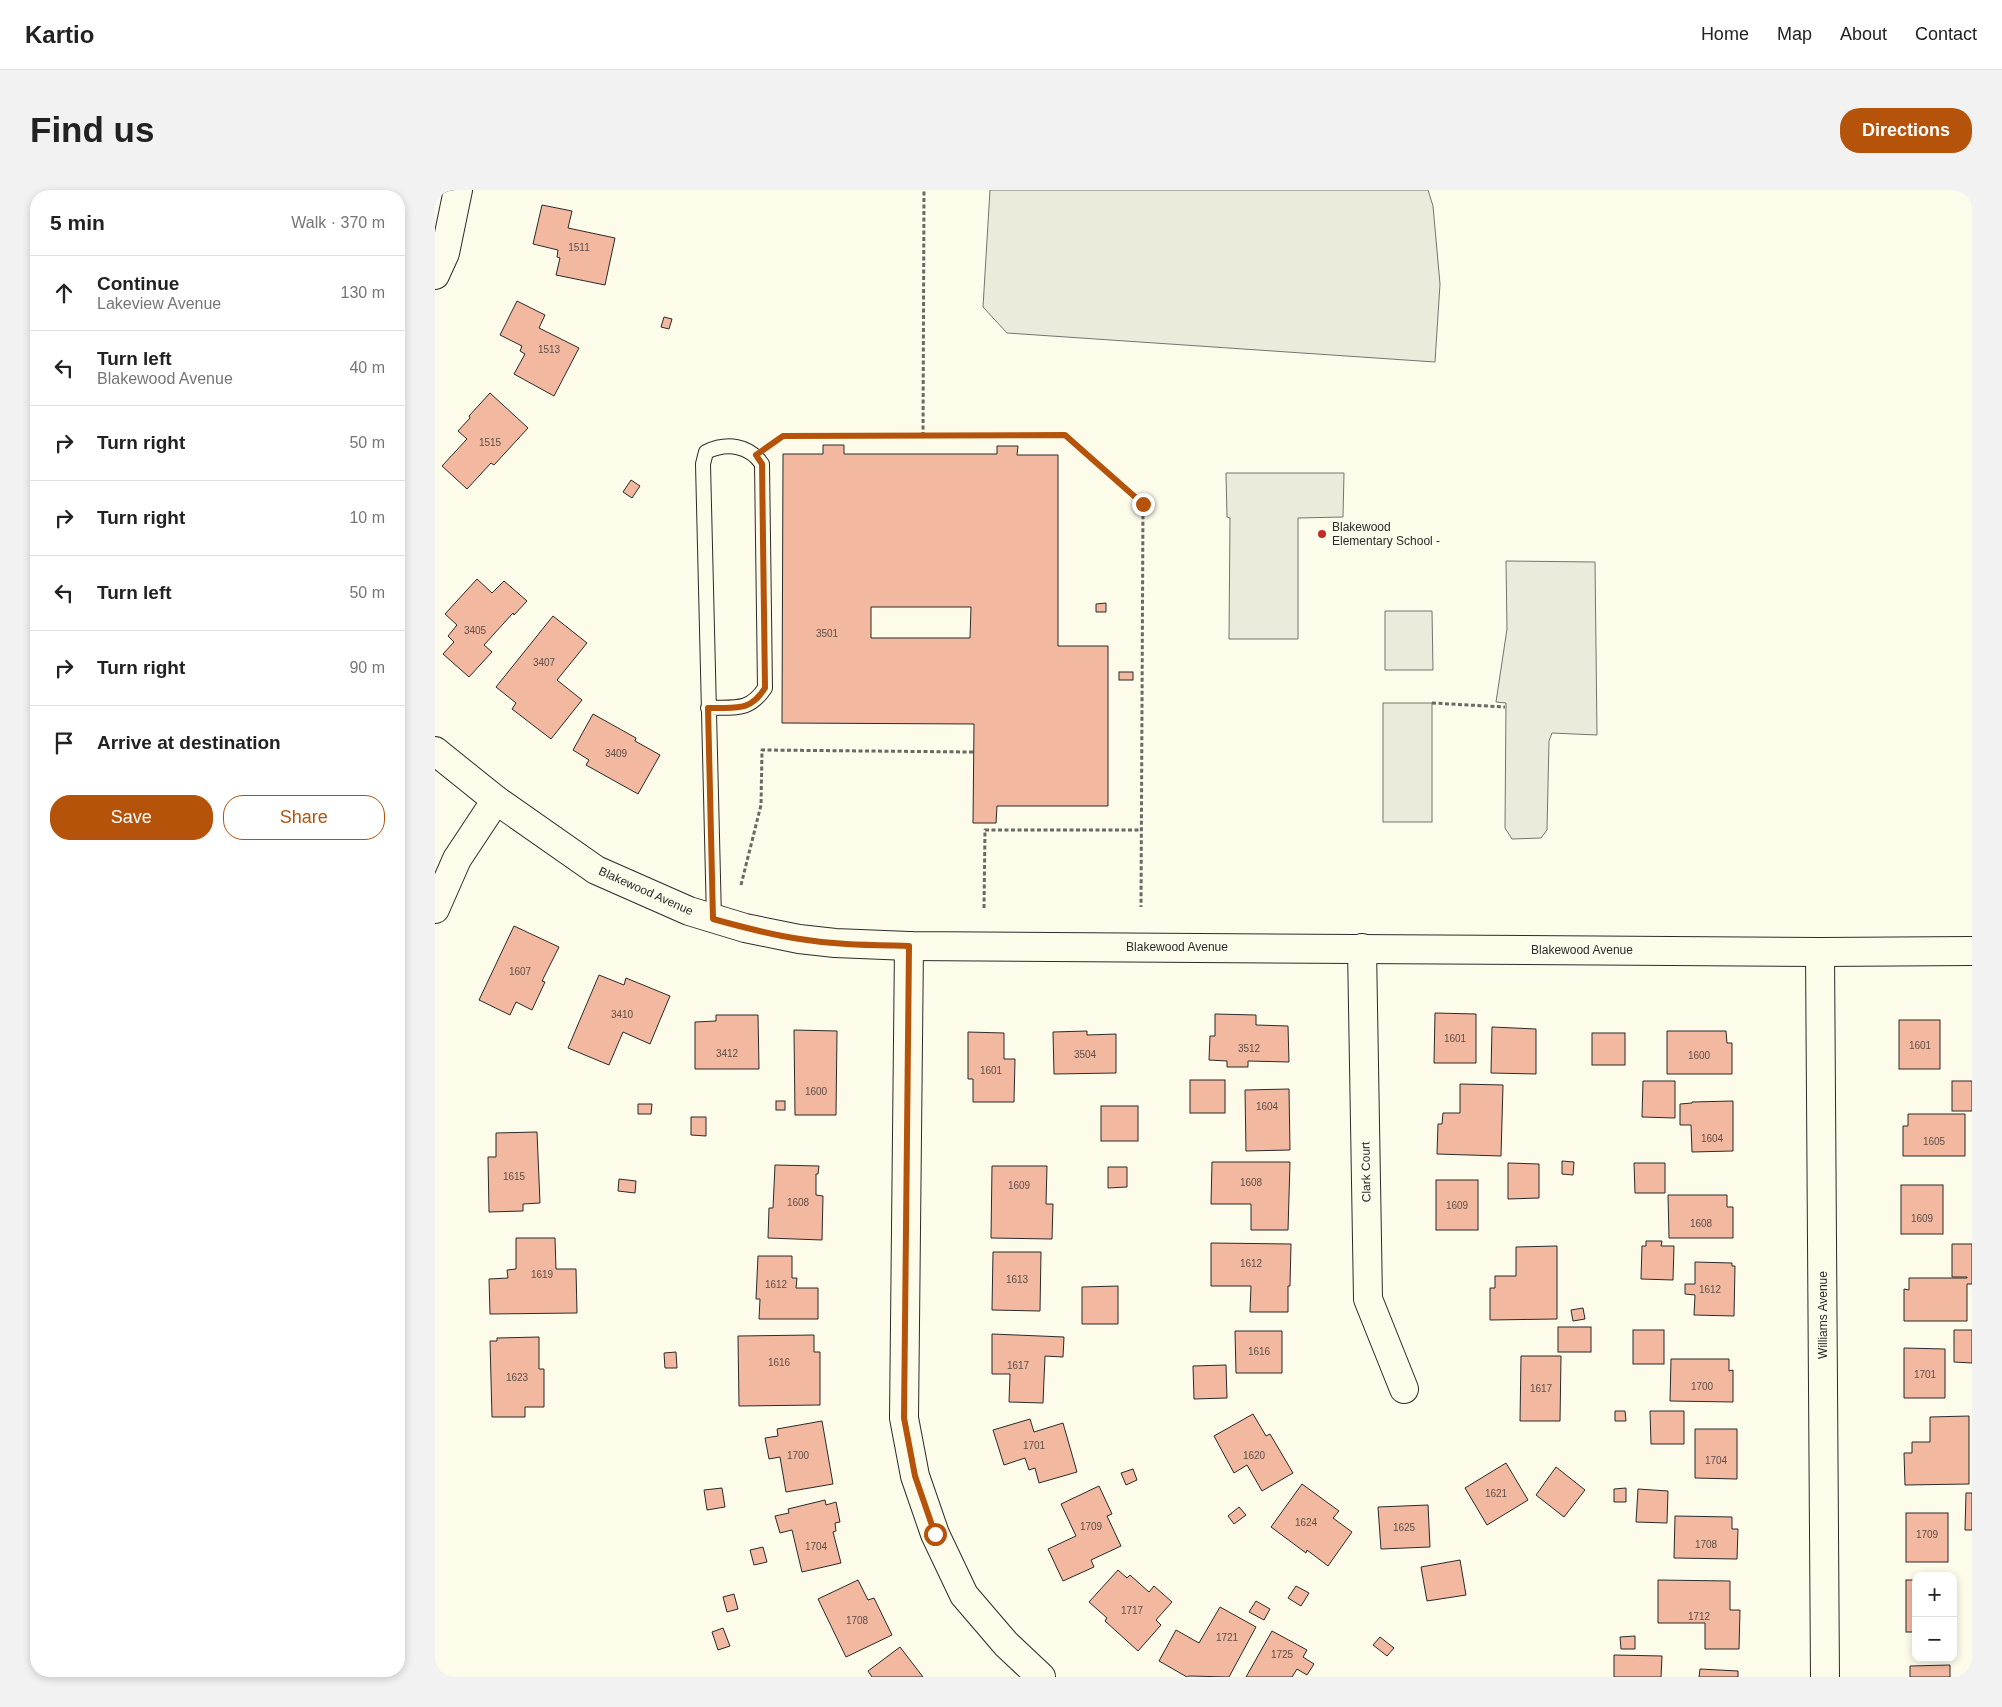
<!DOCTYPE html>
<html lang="en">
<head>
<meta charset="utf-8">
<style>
  :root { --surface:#fff; --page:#f2f2f2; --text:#222; --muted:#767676; --line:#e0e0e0; --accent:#b45309 }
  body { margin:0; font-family:Helvetica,sans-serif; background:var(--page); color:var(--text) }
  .controls { position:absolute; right:15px; bottom:15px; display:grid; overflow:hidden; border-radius:10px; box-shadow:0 2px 8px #0003 }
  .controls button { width:45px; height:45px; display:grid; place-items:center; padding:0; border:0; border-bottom:1px solid var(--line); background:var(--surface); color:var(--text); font:25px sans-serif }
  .stop { position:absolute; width:15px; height:15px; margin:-11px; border:4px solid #b45309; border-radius:50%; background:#fff }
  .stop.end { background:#b45309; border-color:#fff; box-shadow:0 1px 5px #0008 }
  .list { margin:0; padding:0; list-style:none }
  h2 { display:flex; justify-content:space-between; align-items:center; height:65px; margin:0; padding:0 20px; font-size:21px }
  h2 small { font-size:16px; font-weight:400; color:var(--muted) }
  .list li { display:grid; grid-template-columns:32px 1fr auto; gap:15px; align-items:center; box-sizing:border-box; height:75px; padding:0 20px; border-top:1px solid var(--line) }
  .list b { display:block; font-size:19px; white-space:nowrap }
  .list p { margin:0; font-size:16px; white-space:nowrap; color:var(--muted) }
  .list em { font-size:16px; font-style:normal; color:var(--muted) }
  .actions { display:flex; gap:10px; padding:15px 20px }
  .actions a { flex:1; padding:11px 0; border:1px solid var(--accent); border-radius:20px; text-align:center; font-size:18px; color:var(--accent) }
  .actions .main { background:var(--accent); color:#fff }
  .icon { flex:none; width:28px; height:28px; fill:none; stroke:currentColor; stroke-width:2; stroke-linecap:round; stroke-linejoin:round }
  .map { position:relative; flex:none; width:1537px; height:1487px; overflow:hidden; border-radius:20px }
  header { display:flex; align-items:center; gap:30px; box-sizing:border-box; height:70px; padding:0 25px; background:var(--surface); border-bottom:1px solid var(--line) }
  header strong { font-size:24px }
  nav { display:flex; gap:28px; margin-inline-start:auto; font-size:18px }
  .intro { display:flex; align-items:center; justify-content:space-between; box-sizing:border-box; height:120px; padding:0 30px }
  h1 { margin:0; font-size:35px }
  .button { padding:12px 22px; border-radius:20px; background:var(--accent); color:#fff; font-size:18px; font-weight:700 }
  main { display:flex; gap:30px; padding:0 30px }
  aside { flex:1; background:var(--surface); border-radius:20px; box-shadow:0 2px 8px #0003 }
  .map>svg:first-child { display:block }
  .green { fill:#ecebdb; stroke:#74746e }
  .building { fill:#f2b8a0; stroke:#2b2b2b; fill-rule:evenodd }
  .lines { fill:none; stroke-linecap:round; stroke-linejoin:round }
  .lane-casing { stroke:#2b2b2b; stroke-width:16 }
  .street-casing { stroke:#2b2b2b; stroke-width:30 }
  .path { stroke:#6a6964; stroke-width:3; stroke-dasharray:4 2.5; stroke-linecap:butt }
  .lane { stroke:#fdfbea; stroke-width:14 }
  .street { stroke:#fdfbea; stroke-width:28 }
  .route { stroke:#b45309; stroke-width:6 }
  .poi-dot { fill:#c62828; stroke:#fdfbea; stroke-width:2 }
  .labels { text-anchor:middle; stroke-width:4; stroke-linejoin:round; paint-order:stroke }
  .number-label { font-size:10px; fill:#5d4e48 }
  .poi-label { font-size:12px; fill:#2b2b2b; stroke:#fdfbea; text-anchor:start }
  .street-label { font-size:12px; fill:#2b2b2b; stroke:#fdfbea }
</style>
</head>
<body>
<header>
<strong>Kartio</strong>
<nav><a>Home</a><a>Map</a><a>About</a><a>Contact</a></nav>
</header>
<div class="intro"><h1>Find us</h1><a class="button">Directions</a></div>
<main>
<aside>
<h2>5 min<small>Walk · 370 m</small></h2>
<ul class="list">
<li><svg class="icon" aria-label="ahead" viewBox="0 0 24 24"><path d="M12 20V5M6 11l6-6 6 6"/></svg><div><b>Continue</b><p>Lakeview Avenue</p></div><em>130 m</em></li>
<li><svg class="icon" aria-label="left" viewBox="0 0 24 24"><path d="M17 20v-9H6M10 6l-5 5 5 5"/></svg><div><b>Turn left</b><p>Blakewood Avenue</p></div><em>40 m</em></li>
<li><svg class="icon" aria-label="right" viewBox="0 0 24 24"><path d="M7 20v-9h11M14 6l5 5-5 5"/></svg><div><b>Turn right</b></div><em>50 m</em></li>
<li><svg class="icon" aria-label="right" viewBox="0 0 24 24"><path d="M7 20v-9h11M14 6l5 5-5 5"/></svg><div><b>Turn right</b></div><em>10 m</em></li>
<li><svg class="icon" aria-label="left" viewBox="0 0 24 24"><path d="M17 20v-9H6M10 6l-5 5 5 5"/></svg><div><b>Turn left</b></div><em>50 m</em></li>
<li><svg class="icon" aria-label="right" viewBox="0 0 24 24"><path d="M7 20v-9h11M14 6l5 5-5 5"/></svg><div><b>Turn right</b></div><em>90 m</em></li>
<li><svg class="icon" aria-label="arrive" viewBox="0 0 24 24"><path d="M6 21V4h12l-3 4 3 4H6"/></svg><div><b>Arrive at destination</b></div></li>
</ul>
<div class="actions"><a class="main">Save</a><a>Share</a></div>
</aside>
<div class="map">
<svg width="1537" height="1487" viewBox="0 0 1537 1487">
  <rect width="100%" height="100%" fill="#fdfbea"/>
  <g class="green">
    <polygon points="555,0 993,0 998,16 1005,94 1000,172 572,143 548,117"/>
    <polygon points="791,283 909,283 908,327 863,328 863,449 794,449 795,328 792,327"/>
    <polygon points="1071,371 1160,372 1162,545 1117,543 1114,551 1112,640 1106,648 1077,649 1070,638 1071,513 1061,512 1072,439"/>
    <polygon points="950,421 997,421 998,480 950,480"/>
    <rect x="948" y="513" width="49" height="119"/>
  </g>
  <g class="building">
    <polygon points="107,15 137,21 133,38 180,48 170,95 121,85 125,68 122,67 123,60 98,54"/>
    <polygon points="82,111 110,125 104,138 144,158 119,206 79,184 90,164 85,161 87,156 65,145"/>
    <polygon points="229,127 237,129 234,139 226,137"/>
    <polygon points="55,203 93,238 59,275 56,273 32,299 7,276 32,249 23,241 35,228 34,226"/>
    <path d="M388,255H409V264H562V256H583L582,265H623V456H673V616H562L561,633H538L539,534L347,533L348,264H388ZM436,417H536L535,448H436Z"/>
    <polygon points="196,290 205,296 197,308 188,302"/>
    <polygon points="42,389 57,403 69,391 92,411 79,425 78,423 49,455 57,462 34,487 8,464 19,452 13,446 22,435 10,424"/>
    <polygon points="671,413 671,422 661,422 661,414"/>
    <polygon points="118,426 152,453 122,490 147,510 116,549 77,519 81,513 61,497"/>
    <rect x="684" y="482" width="14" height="8"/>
    <polygon points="158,524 201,548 200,551 225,565 203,604 151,575 154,570 138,560"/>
    <polygon points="79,736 124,757 107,791 110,792 97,820 81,812 75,825 44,810"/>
    <polygon points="164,785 189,795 191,788 235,806 215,854 188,842 174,875 133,858"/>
    <polygon points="1000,823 1041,824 1041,873 999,873"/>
    <polygon points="780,824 821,825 821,835 853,836 854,872 813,871 813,877 792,877 792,871 774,870 775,846 780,846"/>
    <polygon points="281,825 323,825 324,879 260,879 260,832 281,831"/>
    <rect x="1464" y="830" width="41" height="49"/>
    <polygon points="1057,837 1101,839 1101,884 1056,883"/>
    <polygon points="359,840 402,841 401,925 360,925"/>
    <polygon points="652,841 652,845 681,844 681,883 619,884 618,842"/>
    <polygon points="1232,841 1291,841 1292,853 1297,853 1297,884 1232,884"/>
    <polygon points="533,842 569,843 569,869 580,869 579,912 538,912 538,889 533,889"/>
    <rect x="1157" y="843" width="33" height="32"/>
    <rect x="755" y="890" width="35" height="33"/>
    <polygon points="1208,891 1240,891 1240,928 1207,927"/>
    <rect x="1517" y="891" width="20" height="30"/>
    <polygon points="1025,894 1068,895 1066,966 1002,964 1003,934 1007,934 1008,923 1025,923"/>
    <polygon points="854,899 855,960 811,961 810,900"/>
    <rect x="341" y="911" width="9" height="9"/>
    <polygon points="1298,911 1298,961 1257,962 1256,935 1245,935 1245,914 1257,913 1257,912"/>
    <polygon points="203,914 217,914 216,924 203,924"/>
    <rect x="666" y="916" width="37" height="35"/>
    <polygon points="1473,924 1530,924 1530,966 1468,966 1468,936 1473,936"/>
    <polygon points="256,927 271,927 271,946 256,945"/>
    <polygon points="102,942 105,1013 88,1014 88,1021 54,1022 53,967 61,967 61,943"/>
    <polygon points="1127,971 1139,972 1138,985 1127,984"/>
    <polygon points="777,972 855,972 853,1040 816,1040 816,1014 776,1014"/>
    <polygon points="1073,973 1104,974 1104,1008 1073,1009"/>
    <polygon points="1199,973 1230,973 1230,1003 1200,1003"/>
    <polygon points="340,975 384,976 383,984 381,984 381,1005 388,1006 387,1050 333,1048 334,1018 338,1018"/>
    <polygon points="557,976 612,976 611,1014 618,1014 617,1049 556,1048"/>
    <polygon points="673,977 692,977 692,997 673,998"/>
    <polygon points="184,989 201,991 200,1003 183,1001"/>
    <rect x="1001" y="990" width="42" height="50"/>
    <rect x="1466" y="995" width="42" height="49"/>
    <polygon points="1233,1005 1292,1005 1292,1017 1298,1017 1298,1048 1234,1048"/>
    <polygon points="81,1048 120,1048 121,1079 141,1079 142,1123 55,1124 54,1089 73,1088 72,1080 81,1079"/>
    <polygon points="1211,1051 1227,1051 1226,1056 1239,1056 1238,1090 1206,1089 1207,1056 1211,1056"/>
    <polygon points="776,1053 856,1054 855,1096 853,1096 853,1122 815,1122 816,1096 776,1096"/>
    <polygon points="1517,1054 1537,1054 1537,1094 1532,1094 1532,1131 1469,1131 1469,1099 1474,1100 1474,1088 1532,1088 1532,1087 1517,1087"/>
    <polygon points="1122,1056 1122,1129 1055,1130 1055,1098 1060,1098 1060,1086 1081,1086 1081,1057"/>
    <polygon points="558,1062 606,1062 605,1121 557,1120"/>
    <polygon points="323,1066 357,1066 357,1088 362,1088 361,1098 383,1098 383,1129 324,1129 325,1109 321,1109"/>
    <polygon points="1260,1072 1297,1073 1297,1076 1300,1076 1299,1126 1259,1125 1260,1105 1250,1104 1250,1094 1260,1094"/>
    <polygon points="683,1096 683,1134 647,1134 647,1097"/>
    <polygon points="1148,1118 1150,1129 1138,1131 1136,1120"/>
    <rect x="1123" y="1137" width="33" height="25"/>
    <rect x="1198" y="1140" width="31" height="34"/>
    <polygon points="1519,1140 1537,1140 1537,1173 1519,1172"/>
    <polygon points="800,1141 847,1141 847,1183 801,1183"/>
    <polygon points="557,1144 629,1147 628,1167 610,1166 608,1213 574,1212 575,1184 557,1184"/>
    <polygon points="379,1145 379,1162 385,1162 385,1215 304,1216 303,1146"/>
    <polygon points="104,1147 104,1179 109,1179 109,1217 90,1217 90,1227 57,1227 55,1151 62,1151 62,1148"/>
    <polygon points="1469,1158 1510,1159 1510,1208 1469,1208"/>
    <polygon points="241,1162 242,1178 230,1178 229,1163"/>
    <polygon points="1086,1166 1126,1166 1125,1231 1085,1231"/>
    <polygon points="1236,1169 1294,1169 1294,1181 1298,1180 1298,1212 1235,1211"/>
    <polygon points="791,1175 792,1208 759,1209 758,1176"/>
    <polygon points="1180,1221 1190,1221 1191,1231 1180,1231"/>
    <polygon points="1215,1221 1249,1221 1249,1254 1216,1254"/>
    <polygon points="818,1224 831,1246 835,1244 858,1283 827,1301 812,1275 799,1283 779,1246"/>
    <polygon points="1534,1226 1534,1294 1470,1295 1469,1263 1477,1263 1477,1252 1495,1252 1495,1227"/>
    <polygon points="595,1229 599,1242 628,1233 642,1282 604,1293 600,1278 594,1280 590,1268 569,1275 558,1240"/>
    <polygon points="387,1231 398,1294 351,1302 345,1267 334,1269 330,1248 343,1246 342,1239"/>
    <polygon points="1260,1239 1302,1239 1302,1289 1260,1288"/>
    <polygon points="1071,1273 1093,1310 1052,1335 1030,1298"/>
    <polygon points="1121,1277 1150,1300 1129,1327 1101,1305"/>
    <polygon points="698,1279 702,1290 691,1295 686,1283"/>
    <polygon points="867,1294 904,1321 898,1328 917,1342 893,1376 872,1360 871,1363 836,1337"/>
    <polygon points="664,1296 677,1324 672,1326 686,1356 656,1370 659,1377 628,1391 613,1359 641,1346 626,1314"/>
    <polygon points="287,1298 290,1317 272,1320 269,1300"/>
    <polygon points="1191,1298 1191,1312 1179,1312 1179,1299"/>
    <polygon points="1203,1299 1233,1301 1232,1333 1201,1332"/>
    <polygon points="1531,1303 1537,1303 1537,1340 1530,1340"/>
    <polygon points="390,1310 391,1315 401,1312 405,1332 400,1333 401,1341 398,1342 406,1373 367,1382 357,1340 345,1343 340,1326 354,1323 353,1319"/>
    <polygon points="993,1315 995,1357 946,1359 943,1317"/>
    <polygon points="804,1317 811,1325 799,1334 793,1326"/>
    <rect x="1471" y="1323" width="42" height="49"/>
    <polygon points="1240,1326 1297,1327 1297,1339 1303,1339 1302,1369 1239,1368"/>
    <polygon points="328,1357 332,1372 319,1375 315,1360"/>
    <polygon points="1025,1370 1031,1405 992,1411 986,1377"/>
    <polygon points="683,1380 692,1388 695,1385 714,1402 719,1396 737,1412 721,1430 726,1435 703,1461 670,1431 672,1428 654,1412"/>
    <polygon points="423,1390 433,1410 439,1408 457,1445 411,1467 383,1409"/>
    <polygon points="1223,1390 1295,1391 1295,1420 1305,1420 1304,1459 1270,1459 1270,1433 1223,1433"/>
    <rect x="1471" y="1390" width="10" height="52"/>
    <polygon points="861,1396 874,1403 866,1416 853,1408"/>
    <polygon points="299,1404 303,1419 292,1422 288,1407"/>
    <polygon points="821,1411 835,1419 829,1430 814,1422"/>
    <polygon points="785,1417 821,1437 794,1487 754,1486 752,1487 724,1471 741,1440 764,1453"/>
    <polygon points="288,1438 295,1456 283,1460 277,1442"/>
    <polygon points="837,1441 872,1460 868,1467 879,1474 872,1485 862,1479 857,1487 811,1487"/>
    <polygon points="1200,1446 1200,1459 1186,1459 1185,1447"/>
    <polygon points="945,1447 959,1458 952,1466 938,1455"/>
    <polygon points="465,1457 488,1487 437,1487 433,1481"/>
    <polygon points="1179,1465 1227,1466 1226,1487 1179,1487"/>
    <polygon points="1515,1475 1515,1487 1475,1487 1475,1476"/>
    <polygon points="1265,1479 1303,1481 1303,1487 1264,1487"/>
  </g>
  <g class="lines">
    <defs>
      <path id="lane" d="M273,518C300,517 314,522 330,498L327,274C314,255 292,252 271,262L268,274L279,729"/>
      <g id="street">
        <polyline points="0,85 10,63 23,0"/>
        <polyline points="0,561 61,610 161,680 254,721 310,738 364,749 400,753 474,756 1385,762 1537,761"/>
        <polyline points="0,719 22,669 61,610"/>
        <polyline points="474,756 469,1228 480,1286 500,1344 529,1405 571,1454 606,1487"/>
        <polyline points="927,758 933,1109 969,1199"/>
        <polyline points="1385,762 1390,1487"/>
      </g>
    </defs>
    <use href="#lane" class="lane-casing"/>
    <use href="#street" class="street-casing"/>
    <g class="path">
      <polyline points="488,246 489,0"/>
      <polyline points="338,253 348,246 630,245 708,314 706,717"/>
      <polyline points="997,513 1070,517"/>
      <polyline points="306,695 326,615 327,560 538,562"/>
      <polyline points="549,718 550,640 706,640"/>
    </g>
    <use href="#lane" class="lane"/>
    <use href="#street" class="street"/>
  </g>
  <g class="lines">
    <path class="route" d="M500,1344L480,1286L469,1228L474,756C438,755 401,755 365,749C336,745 307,737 278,729L273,518C300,517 314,523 330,498L327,274L321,265L348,246L630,245L708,314"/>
  </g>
  <circle class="poi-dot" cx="887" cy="344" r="5"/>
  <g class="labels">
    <g class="number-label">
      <text x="144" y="61">1511</text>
      <text x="114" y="163">1513</text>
      <text x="55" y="256">1515</text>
      <text x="40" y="444">3405</text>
      <text x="392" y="447">3501</text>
      <text x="109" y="476">3407</text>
      <text x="181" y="567">3409</text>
      <text x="85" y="785">1607</text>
      <text x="187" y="828">3410</text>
      <text x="1020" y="852">1601</text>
      <text x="1485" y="859">1601</text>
      <text x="814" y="862">3512</text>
      <text x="292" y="867">3412</text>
      <text x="650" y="868">3504</text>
      <text x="1264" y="869">1600</text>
      <text x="556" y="884">1601</text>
      <text x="381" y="905">1600</text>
      <text x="832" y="920">1604</text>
      <text x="1277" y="952">1604</text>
      <text x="1499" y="955">1605</text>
      <text x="79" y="990">1615</text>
      <text x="816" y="996">1608</text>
      <text x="584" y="999">1609</text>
      <text x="363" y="1016">1608</text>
      <text x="1022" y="1019">1609</text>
      <text x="1487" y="1032">1609</text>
      <text x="1266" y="1037">1608</text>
      <text x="816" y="1077">1612</text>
      <text x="107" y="1088">1619</text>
      <text x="582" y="1093">1613</text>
      <text x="341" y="1098">1612</text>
      <text x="1275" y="1103">1612</text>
      <text x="824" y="1165">1616</text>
      <text x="344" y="1176">1616</text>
      <text x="583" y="1179">1617</text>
      <text x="1490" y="1188">1701</text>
      <text x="82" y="1191">1623</text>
      <text x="1267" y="1200">1700</text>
      <text x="1106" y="1202">1617</text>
      <text x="599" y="1259">1701</text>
      <text x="363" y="1269">1700</text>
      <text x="819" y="1269">1620</text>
      <text x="1281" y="1274">1704</text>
      <text x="1061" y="1307">1621</text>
      <text x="871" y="1336">1624</text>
      <text x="656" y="1340">1709</text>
      <text x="969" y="1341">1625</text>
      <text x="1492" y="1348">1709</text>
      <text x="1271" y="1358">1708</text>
      <text x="381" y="1360">1704</text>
      <text x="697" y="1424">1717</text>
      <text x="1264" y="1430">1712</text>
      <text x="422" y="1434">1708</text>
      <text x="792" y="1451">1721</text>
      <text x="847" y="1468">1725</text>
    </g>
    <g class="poi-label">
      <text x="897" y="341">Blakewood<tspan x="897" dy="14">Elementary School -</tspan></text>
    </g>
    <g class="street-label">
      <text transform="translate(211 701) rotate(24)" y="4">Blakewood Avenue</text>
      <text x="742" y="761">Blakewood Avenue</text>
      <text x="1147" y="764">Blakewood Avenue</text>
      <text transform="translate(931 982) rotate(-91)" y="4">Clark Court</text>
      <text transform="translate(1388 1125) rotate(-90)" y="4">Williams Avenue</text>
    </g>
  </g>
</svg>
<div class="controls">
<button>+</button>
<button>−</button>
</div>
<div class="stop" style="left:500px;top:1344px"></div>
<div class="stop end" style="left:708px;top:314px"></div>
</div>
</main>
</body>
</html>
